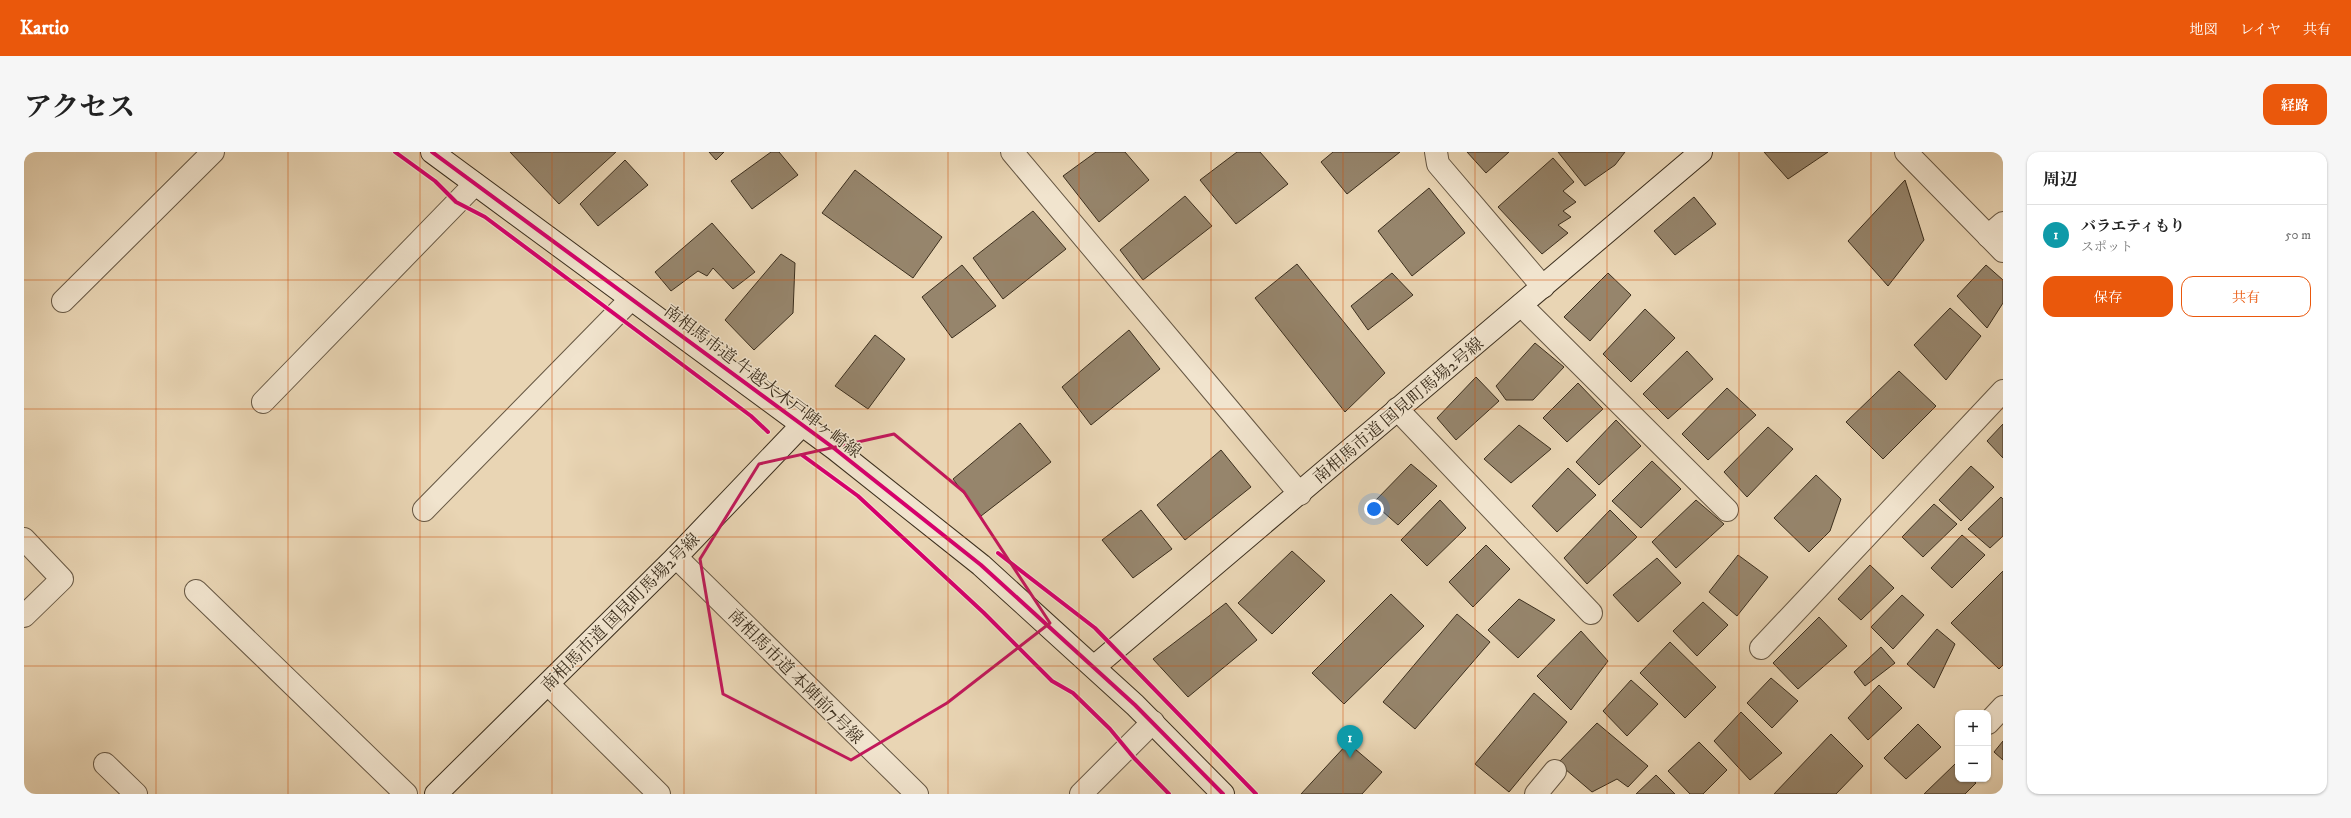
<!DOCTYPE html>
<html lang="ja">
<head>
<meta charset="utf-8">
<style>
  :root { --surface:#fff; --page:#f6f6f6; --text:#222; --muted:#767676; --line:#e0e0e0; --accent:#ea580c }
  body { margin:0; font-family:"IM FELL DW Pica","Noto Serif JP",serif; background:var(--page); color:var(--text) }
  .controls { position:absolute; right:12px; bottom:12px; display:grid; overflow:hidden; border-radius:8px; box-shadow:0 1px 3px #0004 }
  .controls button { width:36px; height:36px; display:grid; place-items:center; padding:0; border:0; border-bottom:1px solid var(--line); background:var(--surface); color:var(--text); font:20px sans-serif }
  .you { position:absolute; left:1350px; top:357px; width:14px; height:14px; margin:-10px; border:3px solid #fff; border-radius:50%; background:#1a73e8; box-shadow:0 0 0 6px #1a73e833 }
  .badge { display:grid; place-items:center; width:26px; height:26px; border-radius:50%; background:var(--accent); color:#fff; font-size:13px; font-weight:700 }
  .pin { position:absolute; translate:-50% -33px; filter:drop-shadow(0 1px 2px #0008) }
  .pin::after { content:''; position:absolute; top:21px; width:14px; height:12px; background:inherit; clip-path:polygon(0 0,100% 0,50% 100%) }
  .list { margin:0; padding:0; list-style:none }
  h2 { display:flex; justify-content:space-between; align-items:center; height:52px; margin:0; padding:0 16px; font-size:17px }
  h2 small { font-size:13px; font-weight:400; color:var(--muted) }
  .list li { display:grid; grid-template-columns:26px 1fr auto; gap:12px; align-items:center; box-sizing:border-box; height:60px; padding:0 16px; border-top:1px solid var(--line) }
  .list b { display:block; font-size:15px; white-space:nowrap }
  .list p { margin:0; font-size:13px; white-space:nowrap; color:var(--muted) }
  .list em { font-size:13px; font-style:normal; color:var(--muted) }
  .actions { display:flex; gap:8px; padding:12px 16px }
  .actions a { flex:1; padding:9px 0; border:1px solid var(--accent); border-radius:12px; text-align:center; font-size:14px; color:var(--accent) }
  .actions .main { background:var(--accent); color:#fff }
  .map { position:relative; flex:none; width:1979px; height:642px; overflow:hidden; border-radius:12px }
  header { display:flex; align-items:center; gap:24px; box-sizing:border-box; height:56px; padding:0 20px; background:var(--accent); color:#fff }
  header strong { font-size:19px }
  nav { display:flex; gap:22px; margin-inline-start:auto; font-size:14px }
  .intro { display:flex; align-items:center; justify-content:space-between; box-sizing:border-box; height:96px; padding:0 24px }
  h1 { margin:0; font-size:28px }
  .button { padding:10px 18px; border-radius:12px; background:var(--accent); color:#fff; font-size:14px; font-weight:700 }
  main { display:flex; gap:24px; padding:0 24px }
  aside { flex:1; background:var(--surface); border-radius:12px; box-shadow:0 1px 3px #0004 }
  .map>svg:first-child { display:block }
  .building { fill:#96856c; stroke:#3c2f1e }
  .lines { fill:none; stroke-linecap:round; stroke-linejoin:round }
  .street-casing { stroke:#675844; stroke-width:24 }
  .secondary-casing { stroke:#3c2f1e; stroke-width:24 }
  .street { stroke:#f1e4ce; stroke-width:22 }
  .secondary { stroke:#f1e4ce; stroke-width:22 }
  .cycleway-casing { stroke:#f1e4ce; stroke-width:6 }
  .cycleway { stroke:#d6006c; stroke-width:4 }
  .marked { fill:none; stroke:#c2185b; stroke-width:3; stroke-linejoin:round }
  .grid { fill:none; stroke:#ce530f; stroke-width:1; stroke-opacity:0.55 }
  .labels { text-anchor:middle; stroke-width:3; stroke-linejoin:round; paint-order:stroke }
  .street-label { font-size:17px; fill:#3c2f1e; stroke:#f1e4ce }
</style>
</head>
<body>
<header>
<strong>Kartio</strong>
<nav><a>地図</a><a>レイヤ</a><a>共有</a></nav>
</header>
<div class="intro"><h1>アクセス</h1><a class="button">経路</a></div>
<main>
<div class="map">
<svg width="1979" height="642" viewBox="0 0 1979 642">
  <rect width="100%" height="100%" fill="#e9d5b4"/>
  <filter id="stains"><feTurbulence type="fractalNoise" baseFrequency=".005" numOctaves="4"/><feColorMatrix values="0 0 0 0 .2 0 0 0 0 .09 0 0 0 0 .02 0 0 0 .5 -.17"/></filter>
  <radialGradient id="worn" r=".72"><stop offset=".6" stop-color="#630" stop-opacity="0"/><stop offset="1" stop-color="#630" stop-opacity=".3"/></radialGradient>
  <g class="building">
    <polygon points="486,0 592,0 535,52"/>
    <polygon points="685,0 700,0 692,8"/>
    <polygon points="747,0 755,0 774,23 728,57 707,29"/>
    <polygon points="1072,0 1101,0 1125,28 1075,70 1039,24"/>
    <polygon points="1213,0 1236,0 1264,32 1212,72 1176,28"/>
    <polygon points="1309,0 1376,0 1323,42 1297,10"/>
    <polygon points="1443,0 1485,0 1462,21"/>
    <polygon points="1534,0 1601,0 1591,13 1561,34"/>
    <polygon points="1740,0 1804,0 1764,27"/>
    <polygon points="1529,6 1550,30 1539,39 1552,50 1539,59 1547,65 1534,73 1544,81 1518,102 1474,55"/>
    <polygon points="601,8 624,33 574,74 556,52"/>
    <polygon points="831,18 918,85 889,126 798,61"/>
    <polygon points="1881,28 1900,88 1864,134 1824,89"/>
    <polygon points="1405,36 1441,81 1388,124 1354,79"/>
    <polygon points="1161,44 1188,74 1119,128 1096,98"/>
    <polygon points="1670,45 1692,72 1651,103 1630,79"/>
    <polygon points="1009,59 1042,97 979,147 949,106"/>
    <polygon points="688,71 731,120 709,137 689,116 683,124 674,119 647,139 631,120"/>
    <polygon points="757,102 771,111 769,161 730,198 701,168"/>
    <polygon points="1273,112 1361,221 1321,260 1231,146"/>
    <polygon points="938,113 972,154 928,186 898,145"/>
    <polygon points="1962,113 1979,128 1979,151 1963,176 1933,144"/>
    <polygon points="1368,121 1389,143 1344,178 1327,154"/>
    <polygon points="1584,121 1607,143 1566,189 1540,165"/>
    <polygon points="1926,156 1957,184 1922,228 1890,193"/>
    <polygon points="1621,157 1651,186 1607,230 1579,202"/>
    <polygon points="1105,178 1136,217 1067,273 1038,235"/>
    <polygon points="851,183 881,207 844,257 811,234"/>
    <polygon points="1511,191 1540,215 1509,248 1482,248 1472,234"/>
    <polygon points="1663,199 1689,227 1644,267 1619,242"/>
    <polygon points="1875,219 1912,254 1859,307 1822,270"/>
    <polygon points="1452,225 1475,249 1432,288 1413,266"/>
    <polygon points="1554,231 1579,257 1543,290 1519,266"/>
    <polygon points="1703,236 1732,263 1684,308 1658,282"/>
    <polygon points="1592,268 1617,294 1575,333 1552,310"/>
    <polygon points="996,271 1027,310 957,364 929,327"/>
    <polygon points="1979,272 1979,306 1963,289"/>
    <polygon points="1495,273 1527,297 1487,331 1460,307"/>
    <polygon points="1744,275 1769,297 1723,345 1700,320"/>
    <polygon points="1197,298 1227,335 1161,388 1133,353"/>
    <polygon points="1628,309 1657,337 1617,376 1588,349"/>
    <polygon points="1387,312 1413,334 1374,373 1349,351"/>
    <polygon points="1947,314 1970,335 1937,369 1915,348"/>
    <polygon points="1544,316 1572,343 1533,380 1508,354"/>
    <polygon points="1792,323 1817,347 1806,379 1785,400 1750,366"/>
    <polygon points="1977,345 1979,347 1979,384 1966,396 1944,377"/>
    <polygon points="1416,348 1442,376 1403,414 1377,388"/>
    <polygon points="1672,348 1700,372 1652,416 1628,390"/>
    <polygon points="1910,352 1933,372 1899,405 1878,385"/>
    <polygon points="1117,358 1148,397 1109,426 1078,388"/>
    <polygon points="1586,358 1613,385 1563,432 1540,406"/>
    <polygon points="1938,383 1961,403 1928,436 1907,416"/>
    <polygon points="1462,393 1486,417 1449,455 1425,430"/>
    <polygon points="1268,399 1301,429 1248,482 1214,451"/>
    <polygon points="1714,403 1744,425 1713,464 1685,440"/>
    <polygon points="1633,406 1657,431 1614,470 1589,443"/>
    <polygon points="1846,413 1870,436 1837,468 1814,447"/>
    <polygon points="1979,419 1979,513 1975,517 1927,471"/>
    <polygon points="1367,442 1400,474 1320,552 1288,521"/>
    <polygon points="1878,443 1900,463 1869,497 1847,475"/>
    <polygon points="1495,447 1531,468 1494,506 1464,478"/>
    <polygon points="1679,450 1704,473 1673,504 1649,479"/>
    <polygon points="1202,451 1233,488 1164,545 1129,507"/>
    <polygon points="1433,462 1466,490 1391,577 1359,550"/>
    <polygon points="1795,465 1823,494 1774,537 1749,511"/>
    <polygon points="1913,477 1931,492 1910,536 1883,512"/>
    <polygon points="1557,479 1584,509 1547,558 1513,524"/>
    <polygon points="1646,490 1692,535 1661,566 1616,521"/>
    <polygon points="1857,495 1871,511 1841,534 1830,520"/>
    <polygon points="1747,526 1774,549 1748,576 1723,551"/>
    <polygon points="1607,528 1634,552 1603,584 1579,559"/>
    <polygon points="1855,533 1878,556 1844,588 1824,566"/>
    <polygon points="1510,541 1543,570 1485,640 1451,612"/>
    <polygon points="1717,560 1758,601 1726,628 1690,589"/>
    <polygon points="1573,571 1624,614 1604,635 1593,627 1568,640 1534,611"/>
    <polygon points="1894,572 1917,595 1882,627 1860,606"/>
    <polygon points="1807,582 1839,614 1812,642 1750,642"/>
    <polygon points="1979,589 1979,608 1970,600"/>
    <polygon points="1675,590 1703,618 1679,642 1666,642 1644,619"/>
    <polygon points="1324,591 1358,620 1338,642 1277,642"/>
    <polygon points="1931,612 1934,615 1934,627 1947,627 1952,631 1941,642 1900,642"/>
    <polygon points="1632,623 1651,642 1612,642"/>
  </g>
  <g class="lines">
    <defs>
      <g id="street">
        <polyline points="988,0 1276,342"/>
        <polyline points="1412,0 1414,12 1519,135"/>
        <polyline points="1882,0 1979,99"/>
        <polyline points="1964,84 1979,71"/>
        <polyline points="39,149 189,0"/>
        <polyline points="1497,153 1703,358"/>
        <polyline points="239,250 451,32"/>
        <polyline points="1373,257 1567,461"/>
        <polyline points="400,358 607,147"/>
        <polyline points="0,387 38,427 0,464"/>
        <polyline points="652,405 893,642"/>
        <polyline points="172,439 382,642"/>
        <polyline points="1737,496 1979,239"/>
        <polyline points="524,532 635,642"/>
        <polyline points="1964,571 1979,555"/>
        <polyline points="81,612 112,642"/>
        <polyline points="1057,642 1129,570"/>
        <polyline points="1512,642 1531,619"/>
      </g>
      <g id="secondary">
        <polyline points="408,0 811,297 957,413 1111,553 1199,642"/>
        <polyline points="1070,515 1677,0"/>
        <polyline points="412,642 652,405 777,274"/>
      </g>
    </defs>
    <use href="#street" class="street-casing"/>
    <use href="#secondary" class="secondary-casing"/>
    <use href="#street" class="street"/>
    <use href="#secondary" class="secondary"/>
    <defs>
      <g id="cycleway">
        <polyline points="371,0 411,29 432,50 461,65 727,264 744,280"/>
        <polyline points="408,0 811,297 957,413 1111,553 1199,642"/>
        <polyline points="778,303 834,344 960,461 1028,529 1049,541 1086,577 1110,606 1145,642"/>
        <polyline points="974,401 1071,476 1232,642"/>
      </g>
    </defs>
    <use href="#cycleway" class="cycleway-casing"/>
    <use href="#cycleway" class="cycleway"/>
  </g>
  <path class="marked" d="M870,282L940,340L1026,471L923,551L827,608L699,542L676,407L735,312Z"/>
  <path class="grid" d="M132,0V642M264,0V642M396,0V642M528,0V642M660,0V642M792,0V642M924,0V642M1055,0V642M1187,0V642M1319,0V642M1451,0V642M1583,0V642M1715,0V642M1847,0V642M0,128H1979M0,257H1979M0,385H1979M0,514H1979"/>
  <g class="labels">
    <g class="street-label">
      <text transform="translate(739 229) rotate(37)" y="6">南相馬市道 牛越大木戸陣ヶ崎線</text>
      <text transform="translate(1374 258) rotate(-40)" y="6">南相馬市道 国見町馬場2号線</text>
      <text transform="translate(596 460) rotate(-45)" y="6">南相馬市道 国見町馬場2号線</text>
      <text transform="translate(772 524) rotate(45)" y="6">南相馬市道 本陣前7号線</text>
    </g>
  </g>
  <rect width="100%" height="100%" filter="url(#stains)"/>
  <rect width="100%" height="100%" fill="url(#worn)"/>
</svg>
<div class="controls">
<button>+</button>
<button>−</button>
</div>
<div class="you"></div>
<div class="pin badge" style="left:1326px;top:606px;background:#0f9aa8">1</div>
</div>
<aside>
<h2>周辺<small></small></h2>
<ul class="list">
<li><span class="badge" style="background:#0f9aa8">1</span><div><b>バラエティもり</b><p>スポット</p></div><em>50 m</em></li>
</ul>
<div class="actions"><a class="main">保存</a><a>共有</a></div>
</aside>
</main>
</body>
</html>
